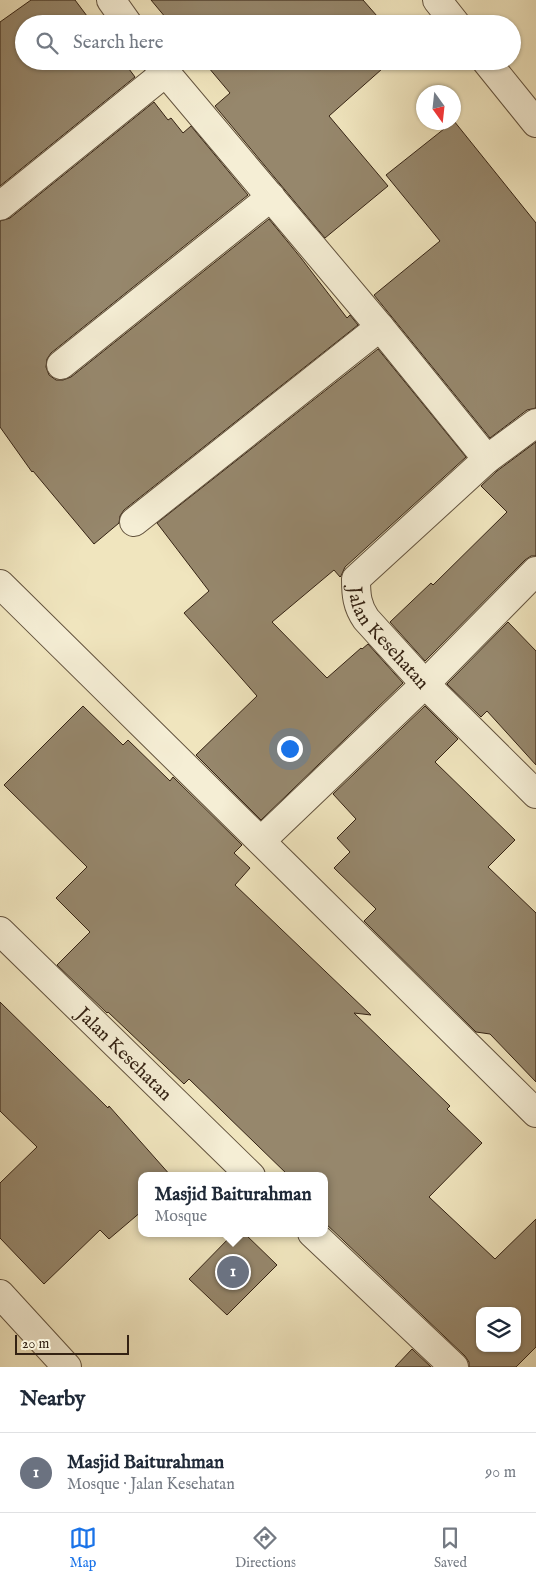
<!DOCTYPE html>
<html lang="en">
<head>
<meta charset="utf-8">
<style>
  :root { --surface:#fff; --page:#f6f6f7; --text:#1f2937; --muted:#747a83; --line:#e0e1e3; --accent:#1a73e8 }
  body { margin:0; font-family:"IM FELL English",serif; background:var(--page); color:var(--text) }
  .controls { position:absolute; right:15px; bottom:15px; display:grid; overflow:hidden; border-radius:10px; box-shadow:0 1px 4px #0004 }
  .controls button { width:45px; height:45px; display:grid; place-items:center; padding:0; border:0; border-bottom:1px solid var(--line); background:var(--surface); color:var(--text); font:25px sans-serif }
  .compass { position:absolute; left:416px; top:85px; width:45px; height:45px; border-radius:50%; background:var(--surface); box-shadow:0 1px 4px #0004; rotate:165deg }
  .scale { position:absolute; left:15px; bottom:12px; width:114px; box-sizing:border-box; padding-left:5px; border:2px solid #342213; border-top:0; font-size:14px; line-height:18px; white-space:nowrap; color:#342213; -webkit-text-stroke:4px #f5eed5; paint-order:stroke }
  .you { position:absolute; left:289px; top:748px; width:18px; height:18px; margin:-12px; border:4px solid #fff; border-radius:50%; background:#1a73e8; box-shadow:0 0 0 8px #1a73e833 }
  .badge { display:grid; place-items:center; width:32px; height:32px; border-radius:50%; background:var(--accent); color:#fff; font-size:16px; font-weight:700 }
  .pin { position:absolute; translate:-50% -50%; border:2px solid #fff; box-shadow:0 1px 5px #0006 }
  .popup { position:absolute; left:138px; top:1172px; width:190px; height:65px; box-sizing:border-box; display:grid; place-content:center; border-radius:10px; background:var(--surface); filter:drop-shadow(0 1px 4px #0005); font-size:16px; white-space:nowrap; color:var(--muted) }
  .popup b { font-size:19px; color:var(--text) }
  .popup::after { content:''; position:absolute; left:50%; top:100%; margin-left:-10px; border:10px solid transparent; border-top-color:var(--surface) }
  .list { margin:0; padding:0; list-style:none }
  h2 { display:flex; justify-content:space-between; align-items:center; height:65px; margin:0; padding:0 20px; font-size:21px }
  h2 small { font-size:16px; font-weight:400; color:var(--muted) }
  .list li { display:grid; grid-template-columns:32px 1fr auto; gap:15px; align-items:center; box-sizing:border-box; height:80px; padding:0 20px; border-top:1px solid var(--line) }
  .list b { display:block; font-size:19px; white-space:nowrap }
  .list p { margin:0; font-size:16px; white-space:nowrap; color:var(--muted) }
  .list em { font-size:16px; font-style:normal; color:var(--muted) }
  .icon { flex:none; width:28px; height:28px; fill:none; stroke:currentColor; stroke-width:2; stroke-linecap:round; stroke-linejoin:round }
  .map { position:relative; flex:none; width:536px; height:1367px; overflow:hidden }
  .search { position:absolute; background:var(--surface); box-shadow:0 1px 4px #0004; left:15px; right:15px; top:15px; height:55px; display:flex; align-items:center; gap:12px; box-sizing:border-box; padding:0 18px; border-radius:28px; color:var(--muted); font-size:19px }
  .sheet { height:145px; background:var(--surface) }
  nav { display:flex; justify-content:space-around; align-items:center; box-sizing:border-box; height:70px; border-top:1px solid var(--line); background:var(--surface); font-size:14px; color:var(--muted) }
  nav a { display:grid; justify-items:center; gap:2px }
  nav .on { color:var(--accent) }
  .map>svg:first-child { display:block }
  .building { fill:#96876c; stroke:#342213; fill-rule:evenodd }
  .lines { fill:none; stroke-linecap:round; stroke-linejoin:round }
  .minor-casing { stroke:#63533e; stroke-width:30 }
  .minor { stroke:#f5eed5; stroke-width:28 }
  .labels { text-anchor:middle; stroke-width:4.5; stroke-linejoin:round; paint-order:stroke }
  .street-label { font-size:19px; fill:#342213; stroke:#f5eed5 }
</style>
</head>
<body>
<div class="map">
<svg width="536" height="1367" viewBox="0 0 536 1367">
  <rect width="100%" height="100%" fill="#f0e5be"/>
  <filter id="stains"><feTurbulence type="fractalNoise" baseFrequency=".004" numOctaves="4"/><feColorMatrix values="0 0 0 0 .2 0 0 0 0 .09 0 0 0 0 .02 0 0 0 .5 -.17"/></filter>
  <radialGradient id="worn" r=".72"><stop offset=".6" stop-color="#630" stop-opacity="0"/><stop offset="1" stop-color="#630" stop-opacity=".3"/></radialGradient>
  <g class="building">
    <polygon points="31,0 75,0 93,24 24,24 24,61 123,61 135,77 0,186 0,22"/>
    <polygon points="151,0 363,0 384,24 171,24"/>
    <polygon points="203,61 391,61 329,116 388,186 325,238 215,106 230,93"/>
    <polygon points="154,102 168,120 171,118 183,133 191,126 248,195 51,353 47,359 46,367 49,375 56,380 63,380 71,377 269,219 301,258 347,318 350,315 358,325 124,510 120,516 119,523 94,544 33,471 32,472 0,427 0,221 10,218"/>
    <polygon points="454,121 536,223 536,408 527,410 490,438 374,295 440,241 386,175"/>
    <polygon points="378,349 466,457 345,567 341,576 340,577 334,570 272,622 327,678 361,648 362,649 368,644 403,683 261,820 196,755 257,696 184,613 209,591 157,523"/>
    <polygon points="536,442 536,556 531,556 525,560 425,661 390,622 431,583 433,585 507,512 481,486 497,471"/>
    <polygon points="508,622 536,651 536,765 487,711 481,717 447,684"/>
    <path d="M83,706L123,745L128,740L170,781L173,777L242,845L234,853L250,868L235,885L371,1015L354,1013L450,1106L447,1109L482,1143L429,1197L495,1259L536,1219V1347L516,1367H469V1362L465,1356L324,1222V1176H289L189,1079L184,1084L108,1012L107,1013L57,965L90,932L56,898L87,867L4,785ZM480,1311H517V1348H480Z"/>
    <polygon points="425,706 458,739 435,762 515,840 488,867 536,913 536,1082 490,1034 476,1032 364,921 376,909 334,868 350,852 337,838 356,819 333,794"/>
    <polygon points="0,1002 108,1108 109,1106 171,1176 142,1176 142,1211 109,1239 100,1230 44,1284 0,1238 0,1183 37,1147 0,1111"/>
    <polygon points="234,1233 244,1233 277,1265 227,1315 189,1279"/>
    <polygon points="412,1349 431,1367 395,1367"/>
  </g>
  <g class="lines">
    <defs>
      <g id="minor">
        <polyline points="111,0 128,24"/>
        <polyline points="437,0 456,24"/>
        <polyline points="156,61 380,327 487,459"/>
        <polyline points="486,61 536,123"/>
        <polyline points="0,206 165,73"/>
        <polyline points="61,365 271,197"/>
        <path id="s1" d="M536,423L487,459L356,579C356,595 357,606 366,619L425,684L536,794"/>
        <polyline points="134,522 380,327"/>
        <polyline points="0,584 536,1113"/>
        <polyline points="261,841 425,684 536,571"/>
        <path id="s2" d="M0,931L251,1176"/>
        <polyline points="312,1233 454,1367"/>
        <polyline points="0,1294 67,1367"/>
      </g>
    </defs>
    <use href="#minor" class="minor-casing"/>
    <use href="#minor" class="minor"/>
  </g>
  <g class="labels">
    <g class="street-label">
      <text dy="7" stroke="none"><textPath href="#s1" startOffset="308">Jalan Kesehatan</textPath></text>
      <text dy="7" stroke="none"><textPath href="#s2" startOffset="175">Jalan Kesehatan</textPath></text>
    </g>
  </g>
  <rect width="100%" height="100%" filter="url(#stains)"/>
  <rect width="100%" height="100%" fill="url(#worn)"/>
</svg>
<div class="controls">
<button><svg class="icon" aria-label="layers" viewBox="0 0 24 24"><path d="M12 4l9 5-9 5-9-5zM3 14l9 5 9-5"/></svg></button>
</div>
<svg class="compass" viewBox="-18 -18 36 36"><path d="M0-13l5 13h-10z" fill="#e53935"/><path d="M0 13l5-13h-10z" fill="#747a83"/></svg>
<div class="scale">20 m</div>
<div class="you"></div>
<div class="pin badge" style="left:233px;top:1272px;background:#6b7280">1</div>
<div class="popup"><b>Masjid Baiturahman</b>Mosque</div>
<div class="search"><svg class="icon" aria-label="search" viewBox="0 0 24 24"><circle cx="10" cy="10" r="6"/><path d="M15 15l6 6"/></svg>Search here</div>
</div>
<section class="sheet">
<h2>Nearby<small></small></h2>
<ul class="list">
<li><span class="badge" style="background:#6b7280">1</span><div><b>Masjid Baiturahman</b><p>Mosque · Jalan Kesehatan</p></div><em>90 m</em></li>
</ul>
</section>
<nav>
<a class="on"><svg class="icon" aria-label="map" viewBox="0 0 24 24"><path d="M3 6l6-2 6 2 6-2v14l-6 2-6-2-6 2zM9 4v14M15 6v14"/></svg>Map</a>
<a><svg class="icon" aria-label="directions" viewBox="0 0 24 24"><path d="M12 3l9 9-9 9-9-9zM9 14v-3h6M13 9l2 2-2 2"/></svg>Directions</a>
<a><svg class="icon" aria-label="saved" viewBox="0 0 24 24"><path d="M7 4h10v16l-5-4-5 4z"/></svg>Saved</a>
</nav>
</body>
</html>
